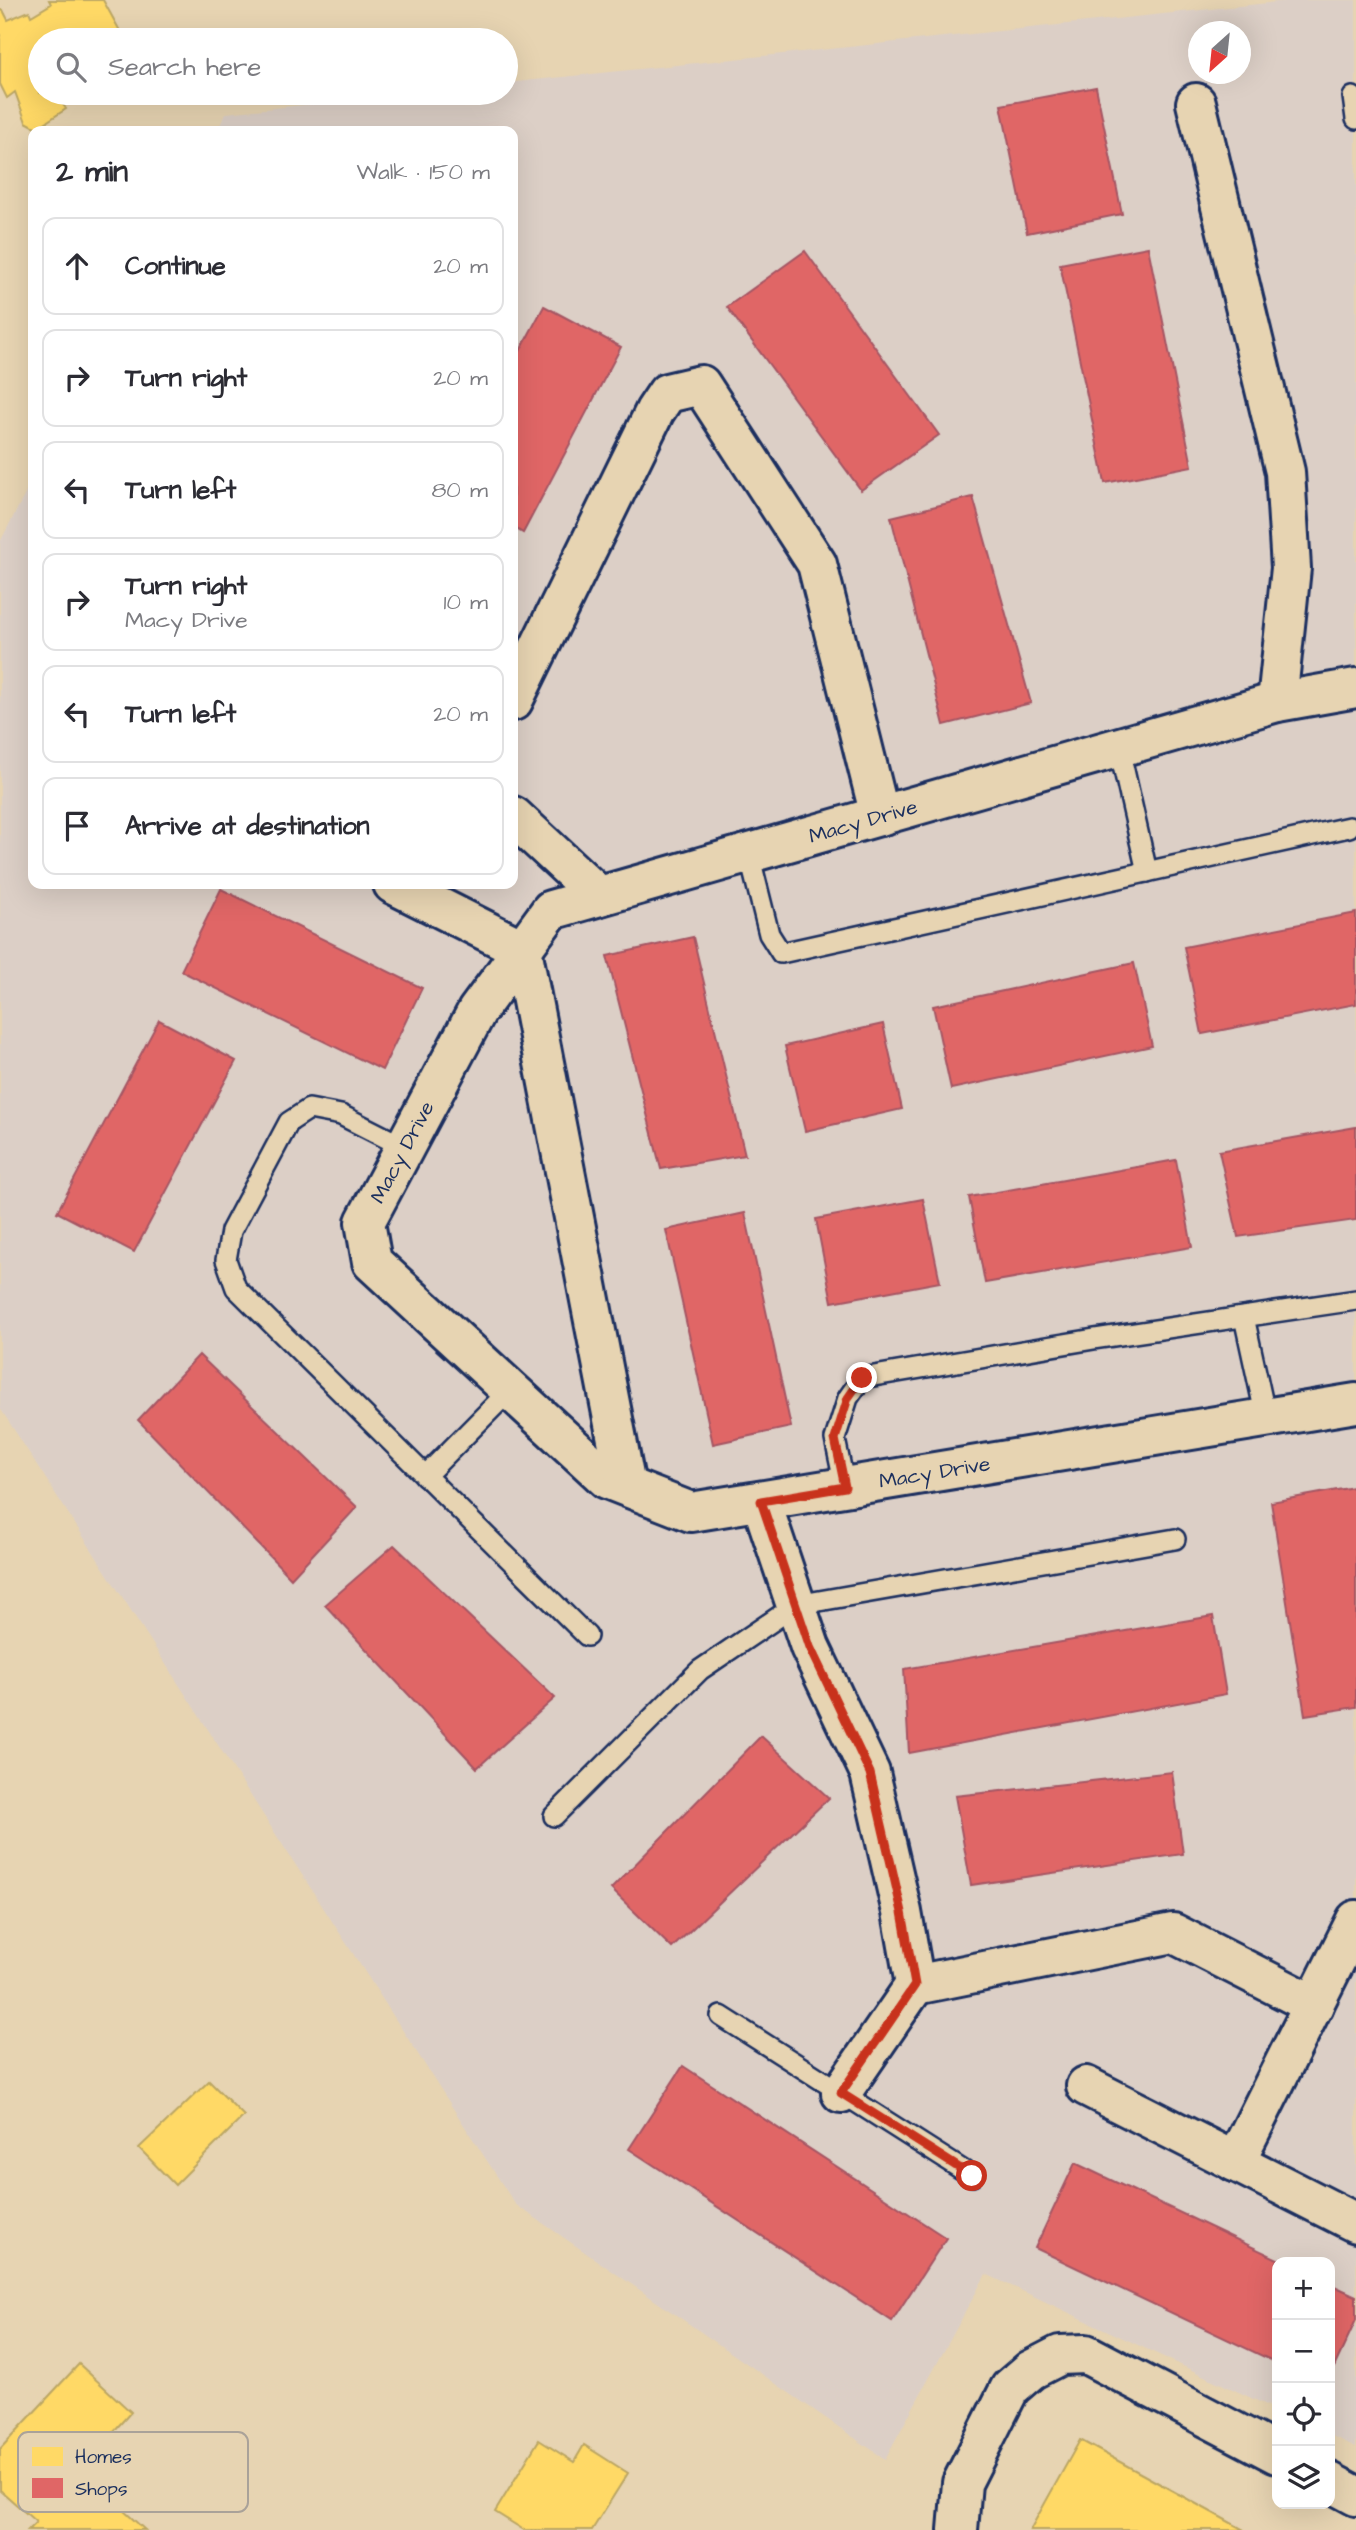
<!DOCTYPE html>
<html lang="en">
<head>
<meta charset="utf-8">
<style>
  :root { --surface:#fff; --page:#f2f2f3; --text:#2b2b33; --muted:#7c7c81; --line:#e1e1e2 }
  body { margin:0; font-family:"Architects Daughter",sans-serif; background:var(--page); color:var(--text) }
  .controls { position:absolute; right:21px; bottom:21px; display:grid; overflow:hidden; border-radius:14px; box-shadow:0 7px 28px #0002 }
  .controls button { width:63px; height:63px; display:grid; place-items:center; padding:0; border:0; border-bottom:2px solid var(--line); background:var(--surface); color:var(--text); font:35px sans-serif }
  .compass { position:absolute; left:1188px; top:21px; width:63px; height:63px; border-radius:50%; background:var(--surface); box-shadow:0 7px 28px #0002; rotate:207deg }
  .stop { position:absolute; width:21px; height:21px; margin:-16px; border:5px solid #c8321e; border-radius:50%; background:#fff }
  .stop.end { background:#c8321e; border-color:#fff; box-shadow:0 2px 7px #0008 }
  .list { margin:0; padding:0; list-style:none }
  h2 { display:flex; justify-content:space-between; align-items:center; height:91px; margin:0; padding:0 28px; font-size:30px }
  h2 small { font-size:23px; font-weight:400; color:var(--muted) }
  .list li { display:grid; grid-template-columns:46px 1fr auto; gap:21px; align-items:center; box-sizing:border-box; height:98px; margin:0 14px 14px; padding:0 14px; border:2px solid var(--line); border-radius:14px }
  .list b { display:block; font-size:26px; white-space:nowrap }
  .list p { margin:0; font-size:23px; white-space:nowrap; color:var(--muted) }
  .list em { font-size:23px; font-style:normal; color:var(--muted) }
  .icon { flex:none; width:38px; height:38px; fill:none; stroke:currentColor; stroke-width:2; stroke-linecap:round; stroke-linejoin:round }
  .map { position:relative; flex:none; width:1356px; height:2530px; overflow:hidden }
  .search { position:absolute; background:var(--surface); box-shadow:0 7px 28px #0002; left:28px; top:28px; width:490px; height:77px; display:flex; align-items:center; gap:18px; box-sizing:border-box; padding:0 24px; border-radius:38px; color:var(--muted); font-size:26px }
  .panel { position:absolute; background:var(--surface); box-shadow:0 7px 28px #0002; left:28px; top:126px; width:490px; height:763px; border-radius:14px }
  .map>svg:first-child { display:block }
  .built { fill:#dccfc6; fill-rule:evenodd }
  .homes { fill:#ffd966; stroke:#bba664; stroke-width:2 }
  .shops { fill:#e06666; stroke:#a55664; stroke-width:2 }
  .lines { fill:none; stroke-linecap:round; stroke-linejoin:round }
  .lane-casing { stroke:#1b2f5e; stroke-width:24 }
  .street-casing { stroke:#1b2f5e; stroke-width:44 }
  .lane { stroke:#e7d4b2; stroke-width:19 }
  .street { stroke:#e7d4b2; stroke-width:38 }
  .route { stroke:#c8321e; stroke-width:9 }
  .labels { text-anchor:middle; stroke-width:7; stroke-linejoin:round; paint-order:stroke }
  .street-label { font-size:21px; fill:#1b2f5e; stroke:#e7d4b2 }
  .key { fill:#e7d4b2; stroke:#aaa299; stroke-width:2 }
  .key-label { font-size:19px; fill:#1b2f5e }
</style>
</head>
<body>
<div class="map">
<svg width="1356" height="2530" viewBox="0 0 1356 2530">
  <rect width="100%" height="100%" fill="#e7d4b2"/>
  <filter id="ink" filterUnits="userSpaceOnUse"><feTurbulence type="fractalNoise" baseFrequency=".0143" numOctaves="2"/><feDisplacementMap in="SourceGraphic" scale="14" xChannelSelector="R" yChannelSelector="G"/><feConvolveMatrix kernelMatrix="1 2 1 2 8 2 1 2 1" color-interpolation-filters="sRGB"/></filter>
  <g filter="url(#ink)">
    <path class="built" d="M1296,0H1356V2447L1330,2435V2262H1277V2410L986,2274L885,2459L515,2204L0,1408V542L33,479V884H513V131H217L226,113L417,93H506V83ZM1198,32H1240V74H1198Z"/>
    <g class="homes">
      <polygon points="49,0 103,0 125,40 40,40 40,93 79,93 61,101 66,109 37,128 26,122 15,92 7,98 0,84 0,11 3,10 8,20 29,11 31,16 51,4"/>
      <polygon points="209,2081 244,2116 175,2185 139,2148"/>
      <polygon points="79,2364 131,2412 79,2470 145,2530 28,2530 36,2522 0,2490 0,2449"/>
      <polygon points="539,2440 574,2462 584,2445 628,2473 592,2530 524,2530 495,2512"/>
      <polygon points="1080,2440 1244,2530 1030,2530"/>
    </g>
    <g class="shops">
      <polygon points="1096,87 1122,214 1027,233 1001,105"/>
      <polygon points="1148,247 1192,466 1105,483 1060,264"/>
      <polygon points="805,251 939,435 861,490 727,307"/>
      <polygon points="544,306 621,347 523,533 513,527 513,364"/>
      <polygon points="973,497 1031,703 944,725 891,517"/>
      <polygon points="221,889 422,988 382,1070 181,971"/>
      <polygon points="1356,913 1356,1004 1202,1034 1184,947"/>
      <polygon points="693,937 745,1155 661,1169 607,956"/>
      <polygon points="1134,963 1152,1046 951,1089 933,1006"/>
      <polygon points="159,1020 236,1061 134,1252 57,1212"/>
      <polygon points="883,1024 902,1109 805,1131 785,1046"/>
      <polygon points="1356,1127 1356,1220 1238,1237 1219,1151"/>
      <polygon points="1176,1160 1192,1247 985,1283 969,1197"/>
      <polygon points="923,1199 940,1282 832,1302 816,1219"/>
      <polygon points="745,1213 791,1427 713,1444 666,1230"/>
      <polygon points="199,1355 357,1507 291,1578 138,1420"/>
      <polygon points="1354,1487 1356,1495 1356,1707 1305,1715 1271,1502"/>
      <polygon points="394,1545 555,1698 477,1768 325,1605"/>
      <polygon points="1213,1616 1226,1694 909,1753 904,1669"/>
      <polygon points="761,1736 829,1798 672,1948 611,1889"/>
      <polygon points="1172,1772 1183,1854 971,1885 955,1796"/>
      <polygon points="683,2066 946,2238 892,2321 629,2149"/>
      <polygon points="1075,2163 1284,2262 1277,2262 1277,2363 1035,2248"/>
      <polygon points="1330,2284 1356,2296 1356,2320 1330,2376"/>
    </g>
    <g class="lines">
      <defs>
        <g id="lane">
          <polyline points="1353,97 1356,119"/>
          <polyline points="1119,748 1147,872"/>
          <polyline points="749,854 769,934 781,953 1349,827"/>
          <polyline points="404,1147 341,1115 309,1109 289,1122 231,1231 226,1260 236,1288 587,1636"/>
          <polyline points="1244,1317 1266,1418"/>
          <polyline points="425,1476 510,1390"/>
          <polyline points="845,1487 835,1439 848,1398 862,1378 1094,1339 1356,1300"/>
          <polyline points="554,1816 700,1670 796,1605 1175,1539"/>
          <polyline points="721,2016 972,2176"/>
        </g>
        <g id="street">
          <polyline points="1196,103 1285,472 1291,568 1277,702"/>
          <path id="s1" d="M1356,688L1277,702L551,910L477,1011L365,1222L372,1262L607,1479L691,1512L1356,1403"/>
          <polyline points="513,701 655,411 667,393 701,385 817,564 880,816"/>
          <polyline points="513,816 599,896"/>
          <polyline points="393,884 522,949 626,1486"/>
          <polyline points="761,1501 810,1647 870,1773 902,1912 915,1985 841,2093"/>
          <polyline points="915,1985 1173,1933 1314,2005"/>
          <polyline points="1086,2086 1356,2223"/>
          <polyline points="1235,2162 1356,1920"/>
          <polyline points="1330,2482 1356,2496"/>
          <polyline points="958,2530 962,2483 1010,2388 1031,2370 1060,2355 1086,2354 1277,2454"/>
        </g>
      </defs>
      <use href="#lane" class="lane-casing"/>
      <use href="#street" class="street-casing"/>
      <use href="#lane" class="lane"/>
      <use href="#street" class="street"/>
    </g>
  </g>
  <g class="lines" filter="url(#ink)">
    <polyline class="route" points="862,1378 848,1398 835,1439 845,1487 761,1501 810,1647 870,1773 902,1912 915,1985 841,2093 972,2176"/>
  </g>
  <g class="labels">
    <g class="street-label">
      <text transform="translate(863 821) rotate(-16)" y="7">Macy Drive</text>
      <text transform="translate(402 1152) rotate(-62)" y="7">Macy Drive</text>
      <text dy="7" stroke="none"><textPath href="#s1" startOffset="1897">Macy Drive</textPath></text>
    </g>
  </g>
  <rect x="18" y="2432" width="230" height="80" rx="10" class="key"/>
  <rect x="32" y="2447" width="31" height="19" fill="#ffd966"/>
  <rect x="32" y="2478" width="31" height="20" fill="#e06666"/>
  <g class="key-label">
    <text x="75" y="2463">Homes</text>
    <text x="75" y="2495">Shops</text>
  </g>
</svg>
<div class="controls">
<button>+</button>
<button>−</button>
<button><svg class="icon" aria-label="locate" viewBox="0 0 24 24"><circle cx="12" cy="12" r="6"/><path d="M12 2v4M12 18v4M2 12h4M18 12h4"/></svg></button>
<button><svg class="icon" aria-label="layers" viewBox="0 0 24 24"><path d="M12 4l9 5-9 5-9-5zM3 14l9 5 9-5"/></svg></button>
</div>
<svg class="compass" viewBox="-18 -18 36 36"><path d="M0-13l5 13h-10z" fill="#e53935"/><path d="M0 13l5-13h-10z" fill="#7c7c81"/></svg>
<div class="stop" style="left:972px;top:2176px"></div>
<div class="stop end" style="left:862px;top:1378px"></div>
<div class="search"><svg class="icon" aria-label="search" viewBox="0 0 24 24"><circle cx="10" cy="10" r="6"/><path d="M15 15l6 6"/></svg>Search here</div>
<section class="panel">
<h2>2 min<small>Walk · 150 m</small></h2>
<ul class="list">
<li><svg class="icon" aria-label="ahead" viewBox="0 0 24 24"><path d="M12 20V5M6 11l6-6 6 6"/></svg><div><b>Continue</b></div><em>20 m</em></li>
<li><svg class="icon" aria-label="right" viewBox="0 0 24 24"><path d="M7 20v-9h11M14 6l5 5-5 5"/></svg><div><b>Turn right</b></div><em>20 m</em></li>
<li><svg class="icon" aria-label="left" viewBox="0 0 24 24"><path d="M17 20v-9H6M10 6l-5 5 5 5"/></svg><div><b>Turn left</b></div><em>80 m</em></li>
<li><svg class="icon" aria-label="right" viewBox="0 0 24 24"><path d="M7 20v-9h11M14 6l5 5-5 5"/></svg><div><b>Turn right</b><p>Macy Drive</p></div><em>10 m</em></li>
<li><svg class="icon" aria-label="left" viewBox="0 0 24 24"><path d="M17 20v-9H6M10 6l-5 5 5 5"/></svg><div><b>Turn left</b></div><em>20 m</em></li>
<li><svg class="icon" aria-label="arrive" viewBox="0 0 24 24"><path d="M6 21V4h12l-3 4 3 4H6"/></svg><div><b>Arrive at destination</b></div></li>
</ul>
</section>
</div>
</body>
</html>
